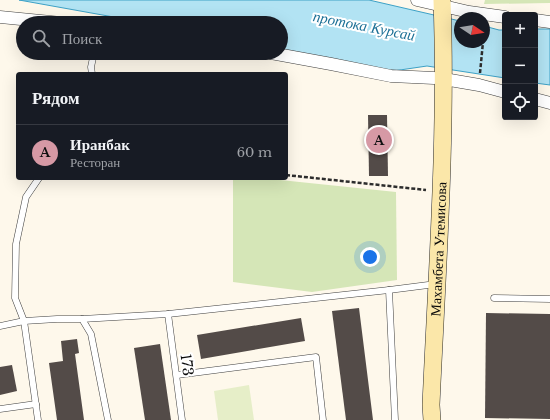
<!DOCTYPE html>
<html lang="ru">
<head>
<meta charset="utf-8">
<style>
  :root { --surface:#171b24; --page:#20242c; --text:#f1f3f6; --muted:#9ea1a6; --line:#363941; --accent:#d699a5 }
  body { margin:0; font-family:"Libre Baskerville",serif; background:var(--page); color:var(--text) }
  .controls { position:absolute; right:12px; top:12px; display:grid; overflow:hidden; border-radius:4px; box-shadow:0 4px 16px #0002 }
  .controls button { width:36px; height:36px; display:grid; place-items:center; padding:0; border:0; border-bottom:1px solid var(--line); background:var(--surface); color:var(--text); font:20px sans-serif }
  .compass { position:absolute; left:454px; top:12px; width:36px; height:36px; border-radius:50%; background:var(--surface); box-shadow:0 4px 16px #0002; rotate:102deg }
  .you { position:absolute; left:370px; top:257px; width:14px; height:14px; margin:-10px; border:3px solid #fff; border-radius:50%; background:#1a73e8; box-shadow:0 0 0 6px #1a73e833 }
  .badge { display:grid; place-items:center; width:26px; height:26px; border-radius:50%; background:var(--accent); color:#111; font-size:13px; font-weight:700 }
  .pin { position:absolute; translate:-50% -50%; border:2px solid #fff; box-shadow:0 1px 4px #0006 }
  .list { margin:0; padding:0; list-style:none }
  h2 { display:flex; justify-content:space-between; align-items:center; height:52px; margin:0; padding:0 16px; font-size:17px }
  h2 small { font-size:13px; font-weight:400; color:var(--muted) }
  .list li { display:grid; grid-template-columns:26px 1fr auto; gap:12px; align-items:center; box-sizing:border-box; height:56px; padding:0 16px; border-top:1px solid var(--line) }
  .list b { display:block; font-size:15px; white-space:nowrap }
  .list p { margin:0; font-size:13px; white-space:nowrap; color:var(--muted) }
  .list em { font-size:13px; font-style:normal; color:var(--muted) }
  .icon { flex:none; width:22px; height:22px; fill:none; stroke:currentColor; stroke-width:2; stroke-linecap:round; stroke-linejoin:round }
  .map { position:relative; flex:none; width:550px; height:420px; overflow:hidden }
  .search { position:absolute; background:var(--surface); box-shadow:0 4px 16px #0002; left:16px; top:16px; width:272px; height:44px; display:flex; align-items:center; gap:10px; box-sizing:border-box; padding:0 14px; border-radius:22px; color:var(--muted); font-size:15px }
  .panel { position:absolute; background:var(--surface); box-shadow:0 4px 16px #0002; left:16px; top:72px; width:272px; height:108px; border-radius:4px }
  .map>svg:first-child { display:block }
  .green { fill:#d5e6b7 }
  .pitch { fill:#e6eec8 }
  .water { fill:#b2e3f3; stroke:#3da1c6 }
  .building { fill:#534b48 }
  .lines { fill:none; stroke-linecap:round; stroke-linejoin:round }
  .lane-casing { stroke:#3e3e3e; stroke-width:7 }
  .street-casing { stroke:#3e3e3e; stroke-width:13 }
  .secondary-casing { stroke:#2d2d2d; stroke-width:18 }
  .path { stroke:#2d2d2d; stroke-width:2.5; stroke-dasharray:4 2; stroke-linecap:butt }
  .lane { stroke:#fff; stroke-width:6 }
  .street { stroke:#fff; stroke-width:12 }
  .secondary { stroke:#fbe7a9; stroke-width:17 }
  .labels { text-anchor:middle; stroke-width:4; stroke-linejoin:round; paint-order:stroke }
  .street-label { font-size:14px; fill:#0b0b0b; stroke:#fff }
  .water-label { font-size:15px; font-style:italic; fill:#1c7096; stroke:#fff }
</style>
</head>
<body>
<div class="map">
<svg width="550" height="420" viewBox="0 0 550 420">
  <rect width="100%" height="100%" fill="#fef8eb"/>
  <g class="green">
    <polygon points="485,0 550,0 550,3 484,4"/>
    <polygon points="233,178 261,178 396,192 397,280 312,292 233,282"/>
  </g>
  <polygon class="pitch" points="249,385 254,420 218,420 214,391"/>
  <g class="water">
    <polygon points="19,0 369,0 460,21 460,42 484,42 484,26 499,30 505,30 505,78 427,66 393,71 281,49 281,23 147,23"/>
    <polygon points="535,29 550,29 550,85 535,83"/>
  </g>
  <g class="building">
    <polygon points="368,115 387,115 388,176 369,176"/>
    <polygon points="359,308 373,420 346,420 332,311"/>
    <polygon points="486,313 550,314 550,419 485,418"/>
    <polygon points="301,318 305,341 201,359 197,335"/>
    <polygon points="77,339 79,353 75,354 84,420 57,420 49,363 63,361 61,341"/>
    <polygon points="160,344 171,420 145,420 134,348"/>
    <polygon points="12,365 17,391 0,395 0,367"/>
  </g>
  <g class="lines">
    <defs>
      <g id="lane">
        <polyline points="92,74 91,67 94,53"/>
        <polyline points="389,290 395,420"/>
        <polyline points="494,298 550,299"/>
        <polyline points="168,314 182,420"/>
        <polyline points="82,319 91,334 108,420"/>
        <polyline points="0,326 24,321 57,319 82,319 168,314 389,290 436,284"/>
        <polyline points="177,375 316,357 323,420"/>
        <polyline points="0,409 36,404"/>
        <polyline points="38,420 24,321 15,298 16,244 26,197 39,178"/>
      </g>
      <g id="street">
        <polyline points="417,0 469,12 505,17"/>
        <polyline points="0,17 61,23"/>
        <polyline points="535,20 550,22"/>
        <polyline points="271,53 331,64 391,76 434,78"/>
        <polyline points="444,79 479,85 505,92"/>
        <polyline points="535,99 550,103"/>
      </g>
      <g id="secondary">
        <path id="s1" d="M432,420L431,405C437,271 447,135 442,0"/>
      </g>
    </defs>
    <use href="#lane" class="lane-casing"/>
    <use href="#street" class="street-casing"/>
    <use href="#secondary" class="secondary-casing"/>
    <g class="path">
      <polyline points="484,35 485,26"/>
      <polyline points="480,73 483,42"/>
      <polyline points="286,175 426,190"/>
    </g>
    <use href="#lane" class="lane"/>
    <use href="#street" class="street"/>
    <use href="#secondary" class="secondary"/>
  </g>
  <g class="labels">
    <g class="street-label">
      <text dy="5" stroke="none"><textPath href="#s1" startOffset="171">Махамбета Утемисова</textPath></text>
      <text transform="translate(187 365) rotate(82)" y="5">173</text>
    </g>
    <g class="water-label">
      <text transform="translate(364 26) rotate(11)" y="5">протока Курсай</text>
    </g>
  </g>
</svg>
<div class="controls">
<button>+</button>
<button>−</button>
<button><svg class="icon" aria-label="locate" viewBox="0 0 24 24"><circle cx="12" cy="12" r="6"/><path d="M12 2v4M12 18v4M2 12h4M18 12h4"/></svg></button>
</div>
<svg class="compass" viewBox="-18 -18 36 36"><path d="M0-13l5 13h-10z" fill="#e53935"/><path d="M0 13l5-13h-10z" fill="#9ea1a6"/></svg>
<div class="you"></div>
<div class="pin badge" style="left:379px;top:140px">A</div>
<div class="search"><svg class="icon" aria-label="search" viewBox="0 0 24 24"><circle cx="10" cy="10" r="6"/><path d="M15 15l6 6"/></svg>Поиск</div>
<section class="panel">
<h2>Рядом<small></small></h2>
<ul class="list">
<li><span class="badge">A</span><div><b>Иранбак</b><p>Ресторан</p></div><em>60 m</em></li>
</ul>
</section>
</div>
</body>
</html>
